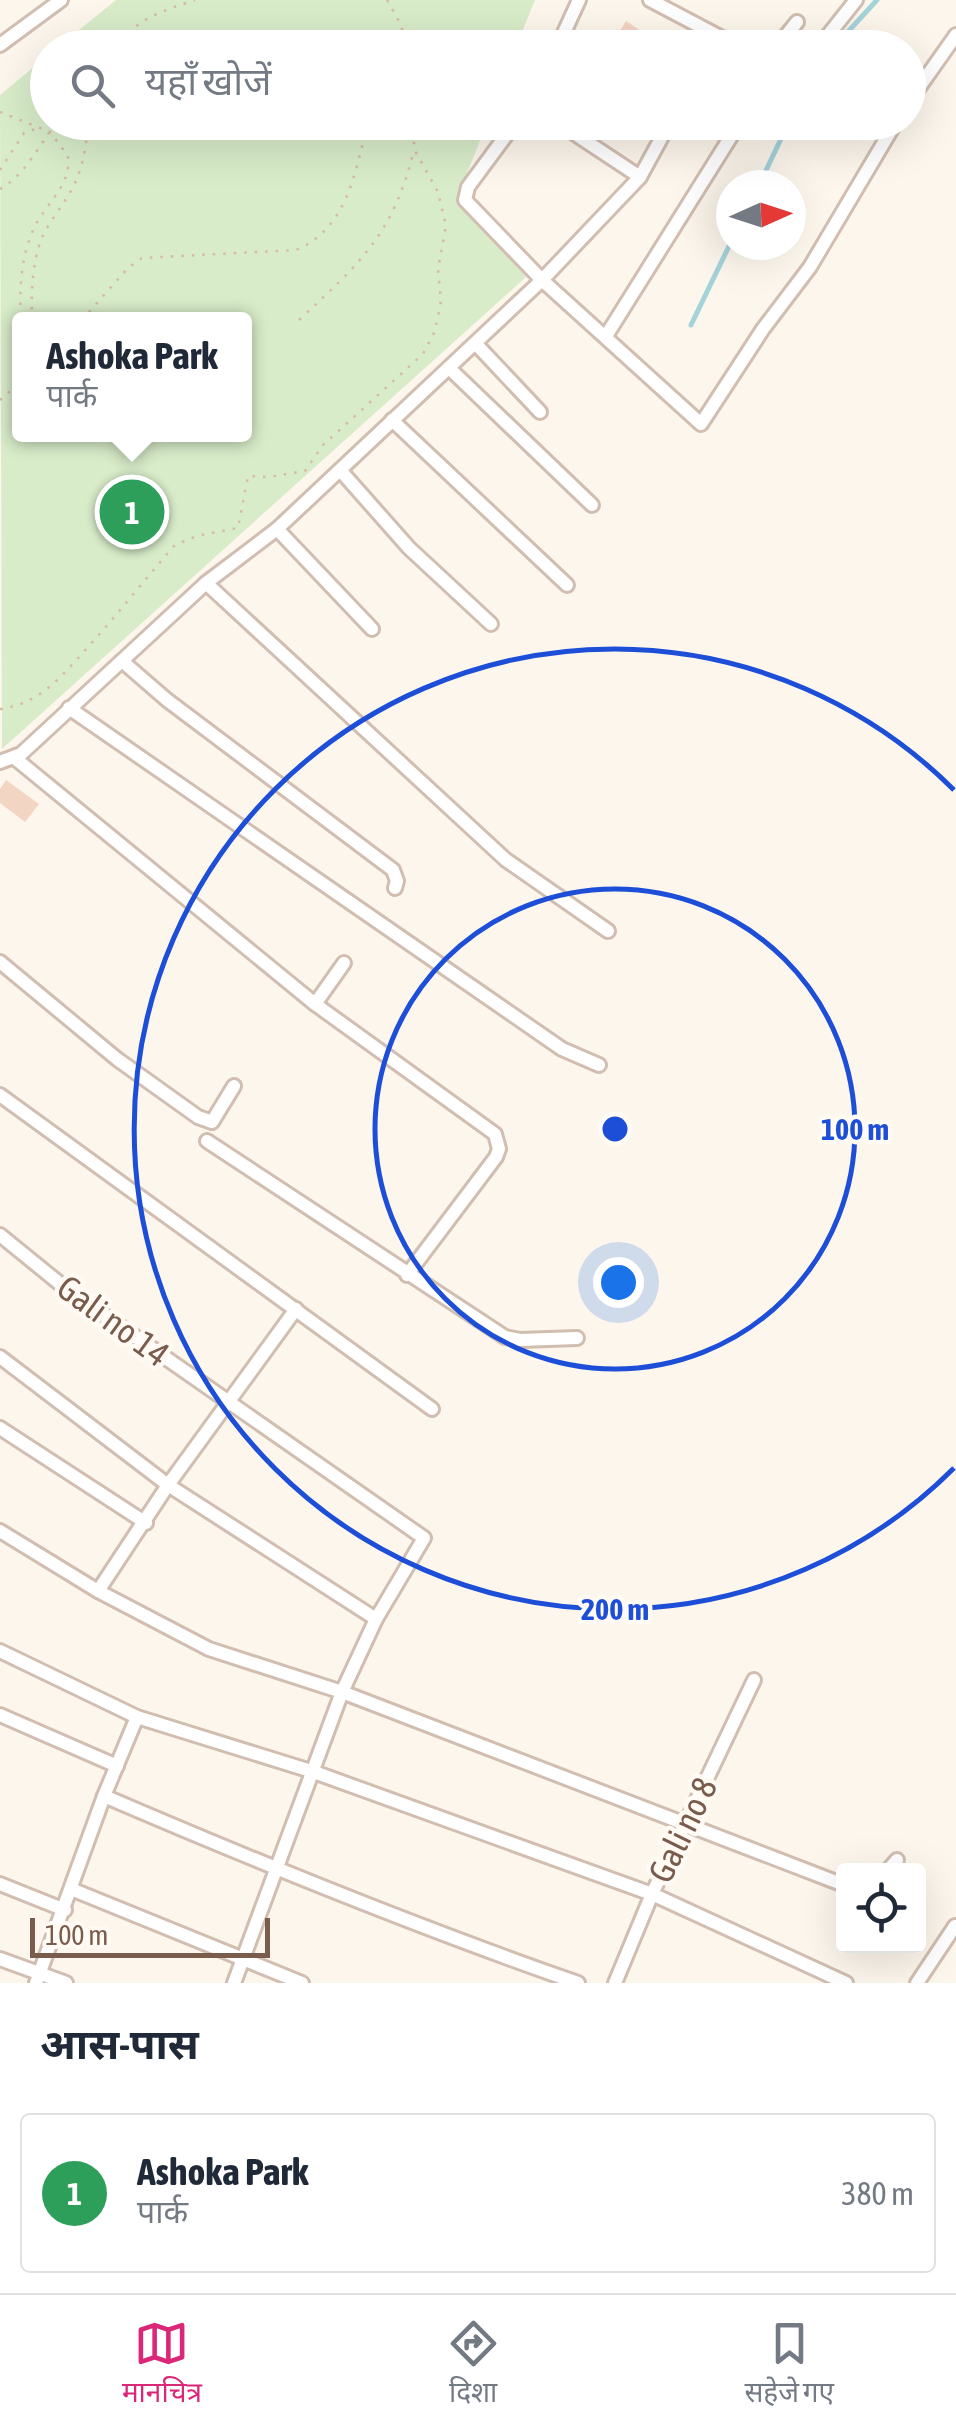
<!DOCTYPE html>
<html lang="hi">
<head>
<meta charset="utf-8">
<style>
  :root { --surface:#fff; --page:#f6f6f7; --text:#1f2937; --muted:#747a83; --line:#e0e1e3; --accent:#db2777 }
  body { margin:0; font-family:"Asap Condensed","Noto Sans Devanagari",sans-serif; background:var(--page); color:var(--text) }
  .controls { position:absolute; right:30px; bottom:30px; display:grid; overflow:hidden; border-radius:10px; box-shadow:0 10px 40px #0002 }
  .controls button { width:90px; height:90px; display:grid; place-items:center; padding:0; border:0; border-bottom:2px solid var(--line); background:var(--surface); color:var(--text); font:50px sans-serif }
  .compass { position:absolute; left:716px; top:170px; width:90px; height:90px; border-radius:50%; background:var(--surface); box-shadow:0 10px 40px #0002; rotate:87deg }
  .scale { position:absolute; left:30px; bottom:25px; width:240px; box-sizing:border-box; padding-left:10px; border:5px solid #7a5c4d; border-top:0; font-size:28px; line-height:35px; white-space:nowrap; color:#7a5c4d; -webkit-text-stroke:8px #fffaf3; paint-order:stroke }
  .you { position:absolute; left:618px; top:1282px; width:35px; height:35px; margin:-25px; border:8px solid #fff; border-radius:50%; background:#1a73e8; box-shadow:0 0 0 15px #1a73e833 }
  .badge { display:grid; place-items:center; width:65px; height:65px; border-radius:50%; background:var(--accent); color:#fff; font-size:32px; font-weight:700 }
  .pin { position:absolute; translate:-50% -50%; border:5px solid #fff; box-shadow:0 2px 10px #0006 }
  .popup { position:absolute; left:12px; top:312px; width:240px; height:130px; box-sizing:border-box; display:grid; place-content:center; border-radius:10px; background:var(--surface); filter:drop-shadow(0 2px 8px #0005); font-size:32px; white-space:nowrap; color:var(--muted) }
  .popup b { font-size:38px; color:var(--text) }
  .popup::after { content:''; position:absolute; left:50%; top:100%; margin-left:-20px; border:20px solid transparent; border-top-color:var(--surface) }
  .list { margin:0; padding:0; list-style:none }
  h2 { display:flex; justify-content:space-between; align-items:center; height:130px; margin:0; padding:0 40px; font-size:42px }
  h2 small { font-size:32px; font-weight:400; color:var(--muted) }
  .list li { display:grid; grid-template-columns:65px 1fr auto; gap:30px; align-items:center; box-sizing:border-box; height:160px; margin:0 20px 20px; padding:0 20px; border:2px solid var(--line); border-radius:10px }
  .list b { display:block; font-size:38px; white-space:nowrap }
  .list p { margin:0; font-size:32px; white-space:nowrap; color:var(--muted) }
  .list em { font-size:32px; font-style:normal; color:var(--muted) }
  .icon { flex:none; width:55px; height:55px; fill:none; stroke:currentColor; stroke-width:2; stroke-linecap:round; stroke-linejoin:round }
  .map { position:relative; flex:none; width:956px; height:1983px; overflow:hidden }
  .search { position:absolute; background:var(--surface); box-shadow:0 10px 40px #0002; left:30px; right:30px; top:30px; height:110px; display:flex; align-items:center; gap:25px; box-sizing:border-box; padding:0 35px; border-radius:55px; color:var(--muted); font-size:38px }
  .sheet { height:310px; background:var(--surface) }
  nav { display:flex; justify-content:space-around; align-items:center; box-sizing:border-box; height:140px; border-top:2px solid var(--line); background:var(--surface); font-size:28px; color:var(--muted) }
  nav a { display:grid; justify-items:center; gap:5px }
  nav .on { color:var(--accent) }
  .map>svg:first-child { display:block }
  .green { fill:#d8ecc9; fill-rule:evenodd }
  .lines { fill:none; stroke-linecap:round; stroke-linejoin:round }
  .stream { stroke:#a5d3da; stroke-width:5 }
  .building { fill:#f3d5c3 }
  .minor-casing { stroke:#d1beb0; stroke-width:18 }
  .path { stroke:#d9b8a5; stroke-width:2.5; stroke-dasharray:2.5 8; stroke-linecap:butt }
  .minor { stroke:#fff; stroke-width:12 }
  .ring { fill:none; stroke:#1d4ed8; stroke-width:5 }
  .labels { text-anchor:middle; stroke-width:9; stroke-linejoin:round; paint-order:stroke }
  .street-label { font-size:35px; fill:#7a5c4d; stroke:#fffaf3 }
  .centre { fill:#1d4ed8; stroke:#fffaf3; stroke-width:5 }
  .ring-label { font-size:30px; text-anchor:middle; font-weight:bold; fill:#1d4ed8; stroke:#fffaf3; stroke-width:9; stroke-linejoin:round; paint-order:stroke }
</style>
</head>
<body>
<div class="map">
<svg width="956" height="1983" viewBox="0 0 956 1983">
  <rect width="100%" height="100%" fill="#fdf6ec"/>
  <g class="green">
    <polygon points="116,0 535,0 516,47 58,47"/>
    <path d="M47,56L48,122L487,123L457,198L526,277L2,749L0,95ZM19,320H244V434H19Z"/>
  </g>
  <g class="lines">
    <g class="stream">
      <polyline points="833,48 877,0"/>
      <polyline points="759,185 789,122"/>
      <polyline points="691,325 731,242"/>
    </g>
  </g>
  <g class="building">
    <polygon points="626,21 667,48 609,48"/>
    <polygon points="6,780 39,804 25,822 0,803 0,789"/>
  </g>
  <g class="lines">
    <defs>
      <g id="minor">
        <polyline points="650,0 741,48"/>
        <polyline points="0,45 61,0"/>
        <polyline points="557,48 579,0"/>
        <polyline points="776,48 797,22"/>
        <polyline points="818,48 856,0"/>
        <polyline points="908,103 956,35"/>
        <polyline points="516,122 468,187 465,200 542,280 701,424 763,329 810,267 896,122"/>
        <polyline points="557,122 640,177"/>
        <polyline points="606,336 740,122"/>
        <polyline points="476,344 540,412"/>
        <polyline points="450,369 592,505"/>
        <polyline points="392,420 567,585"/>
        <polyline points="340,470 409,548 491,624"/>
        <polyline points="277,529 372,629"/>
        <polyline points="206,583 506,860 608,931"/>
        <polyline points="122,661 167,700 393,870 397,881 395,888"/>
        <polyline points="69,708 562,1049 599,1065"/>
        <polyline points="16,759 315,1004 495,1134 499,1149 496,1157 407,1275"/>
        <polyline points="0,762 21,754 206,583 277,529 542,280 640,177 670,122"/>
        <polyline points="0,962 117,1059 198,1117 212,1122 234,1086"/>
        <polyline points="315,1004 344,963"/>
        <polyline points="0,1095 432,1409"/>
        <polyline points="207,1141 505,1337 520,1340 577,1338"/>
        <polyline points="0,1235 64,1287 424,1538 376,1619 342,1692 234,1983"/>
        <polyline points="0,1357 168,1485 376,1619"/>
        <polyline points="0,1428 146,1523"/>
        <polyline points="0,1531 98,1591 209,1649 342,1692 844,1885"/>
        <polyline points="98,1591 168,1485 296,1309"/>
        <polyline points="0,1651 137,1717 311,1771 652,1894 846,1983"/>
        <polyline points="0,1715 117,1766"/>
        <path d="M104,1796C260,1863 417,1927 578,1983"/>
        <polyline points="888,1870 897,1860"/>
        <polyline points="0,1884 65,1910"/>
        <polyline points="71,1889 302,1983"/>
        <polyline points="0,1959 66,1983"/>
        <polyline points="36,1983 104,1796 137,1717"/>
        <polyline points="615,1983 652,1894 754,1680"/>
        <polyline points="917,1983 955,1926"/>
      </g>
    </defs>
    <use href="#minor" class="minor-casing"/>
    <g class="path">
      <polyline points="387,0 400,23 408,48"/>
      <path d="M114,48C134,20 164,10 195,0"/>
      <path d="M0,112L50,132L68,156C71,186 48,201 35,226C21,255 19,288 21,320"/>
      <polyline points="0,170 24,133 38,128"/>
      <path d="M0,189C22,177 35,153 49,133"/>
      <path d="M32,320C31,293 32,265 41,240C47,225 58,212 66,199C82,175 86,151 88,122"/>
      <path d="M82,320L128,268L142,258L296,250C348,228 355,172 368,122"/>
      <path d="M299,320C360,263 393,235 414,150"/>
      <polyline points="0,400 19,383"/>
      <path d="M0,709C40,704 63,675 88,647C118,614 145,579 175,545L197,536L238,528L248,476L268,477L305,471L323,445L423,354L435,331L441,301L438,269L446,226L438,192L414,149V122"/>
    </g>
    <use href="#minor" class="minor"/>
  </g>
  <g class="ring">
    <circle cx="615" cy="1129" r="240"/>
    <path d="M954 1468A480 480 0 1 1 954 790"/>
  </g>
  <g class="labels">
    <g class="street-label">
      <text transform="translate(113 1321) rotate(36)" y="12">Gali no 14</text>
      <text transform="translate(683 1830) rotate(-64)" y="12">Gali no 8</text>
    </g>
  </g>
  <circle cx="615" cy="1129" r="15" class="centre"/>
  <g class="ring-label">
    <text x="855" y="1140">100 m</text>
    <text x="615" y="1620">200 m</text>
  </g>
</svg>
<div class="controls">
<button><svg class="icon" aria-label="locate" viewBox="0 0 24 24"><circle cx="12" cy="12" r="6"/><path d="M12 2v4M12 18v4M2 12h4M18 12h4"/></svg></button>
</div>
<svg class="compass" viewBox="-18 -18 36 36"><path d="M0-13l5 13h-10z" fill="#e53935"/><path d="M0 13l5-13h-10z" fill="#747a83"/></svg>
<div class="scale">100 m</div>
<div class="you"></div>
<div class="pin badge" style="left:132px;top:512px;background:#2e9e5b">1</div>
<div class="popup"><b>Ashoka Park</b>पार्क</div>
<div class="search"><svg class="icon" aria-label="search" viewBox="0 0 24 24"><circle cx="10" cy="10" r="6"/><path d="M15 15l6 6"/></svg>यहाँ खोजें</div>
</div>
<section class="sheet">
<h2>आस-पास<small></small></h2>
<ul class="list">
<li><span class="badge" style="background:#2e9e5b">1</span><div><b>Ashoka Park</b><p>पार्क</p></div><em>380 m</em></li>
</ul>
</section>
<nav>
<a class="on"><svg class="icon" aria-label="map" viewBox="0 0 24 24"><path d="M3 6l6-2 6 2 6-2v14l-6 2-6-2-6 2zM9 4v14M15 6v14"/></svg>मानचित्र</a>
<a><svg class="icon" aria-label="directions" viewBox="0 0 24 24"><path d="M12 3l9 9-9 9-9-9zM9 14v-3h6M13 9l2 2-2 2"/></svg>दिशा</a>
<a><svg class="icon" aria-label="saved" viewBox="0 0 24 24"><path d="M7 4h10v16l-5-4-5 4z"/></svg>सहेजे गए</a>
</nav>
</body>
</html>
